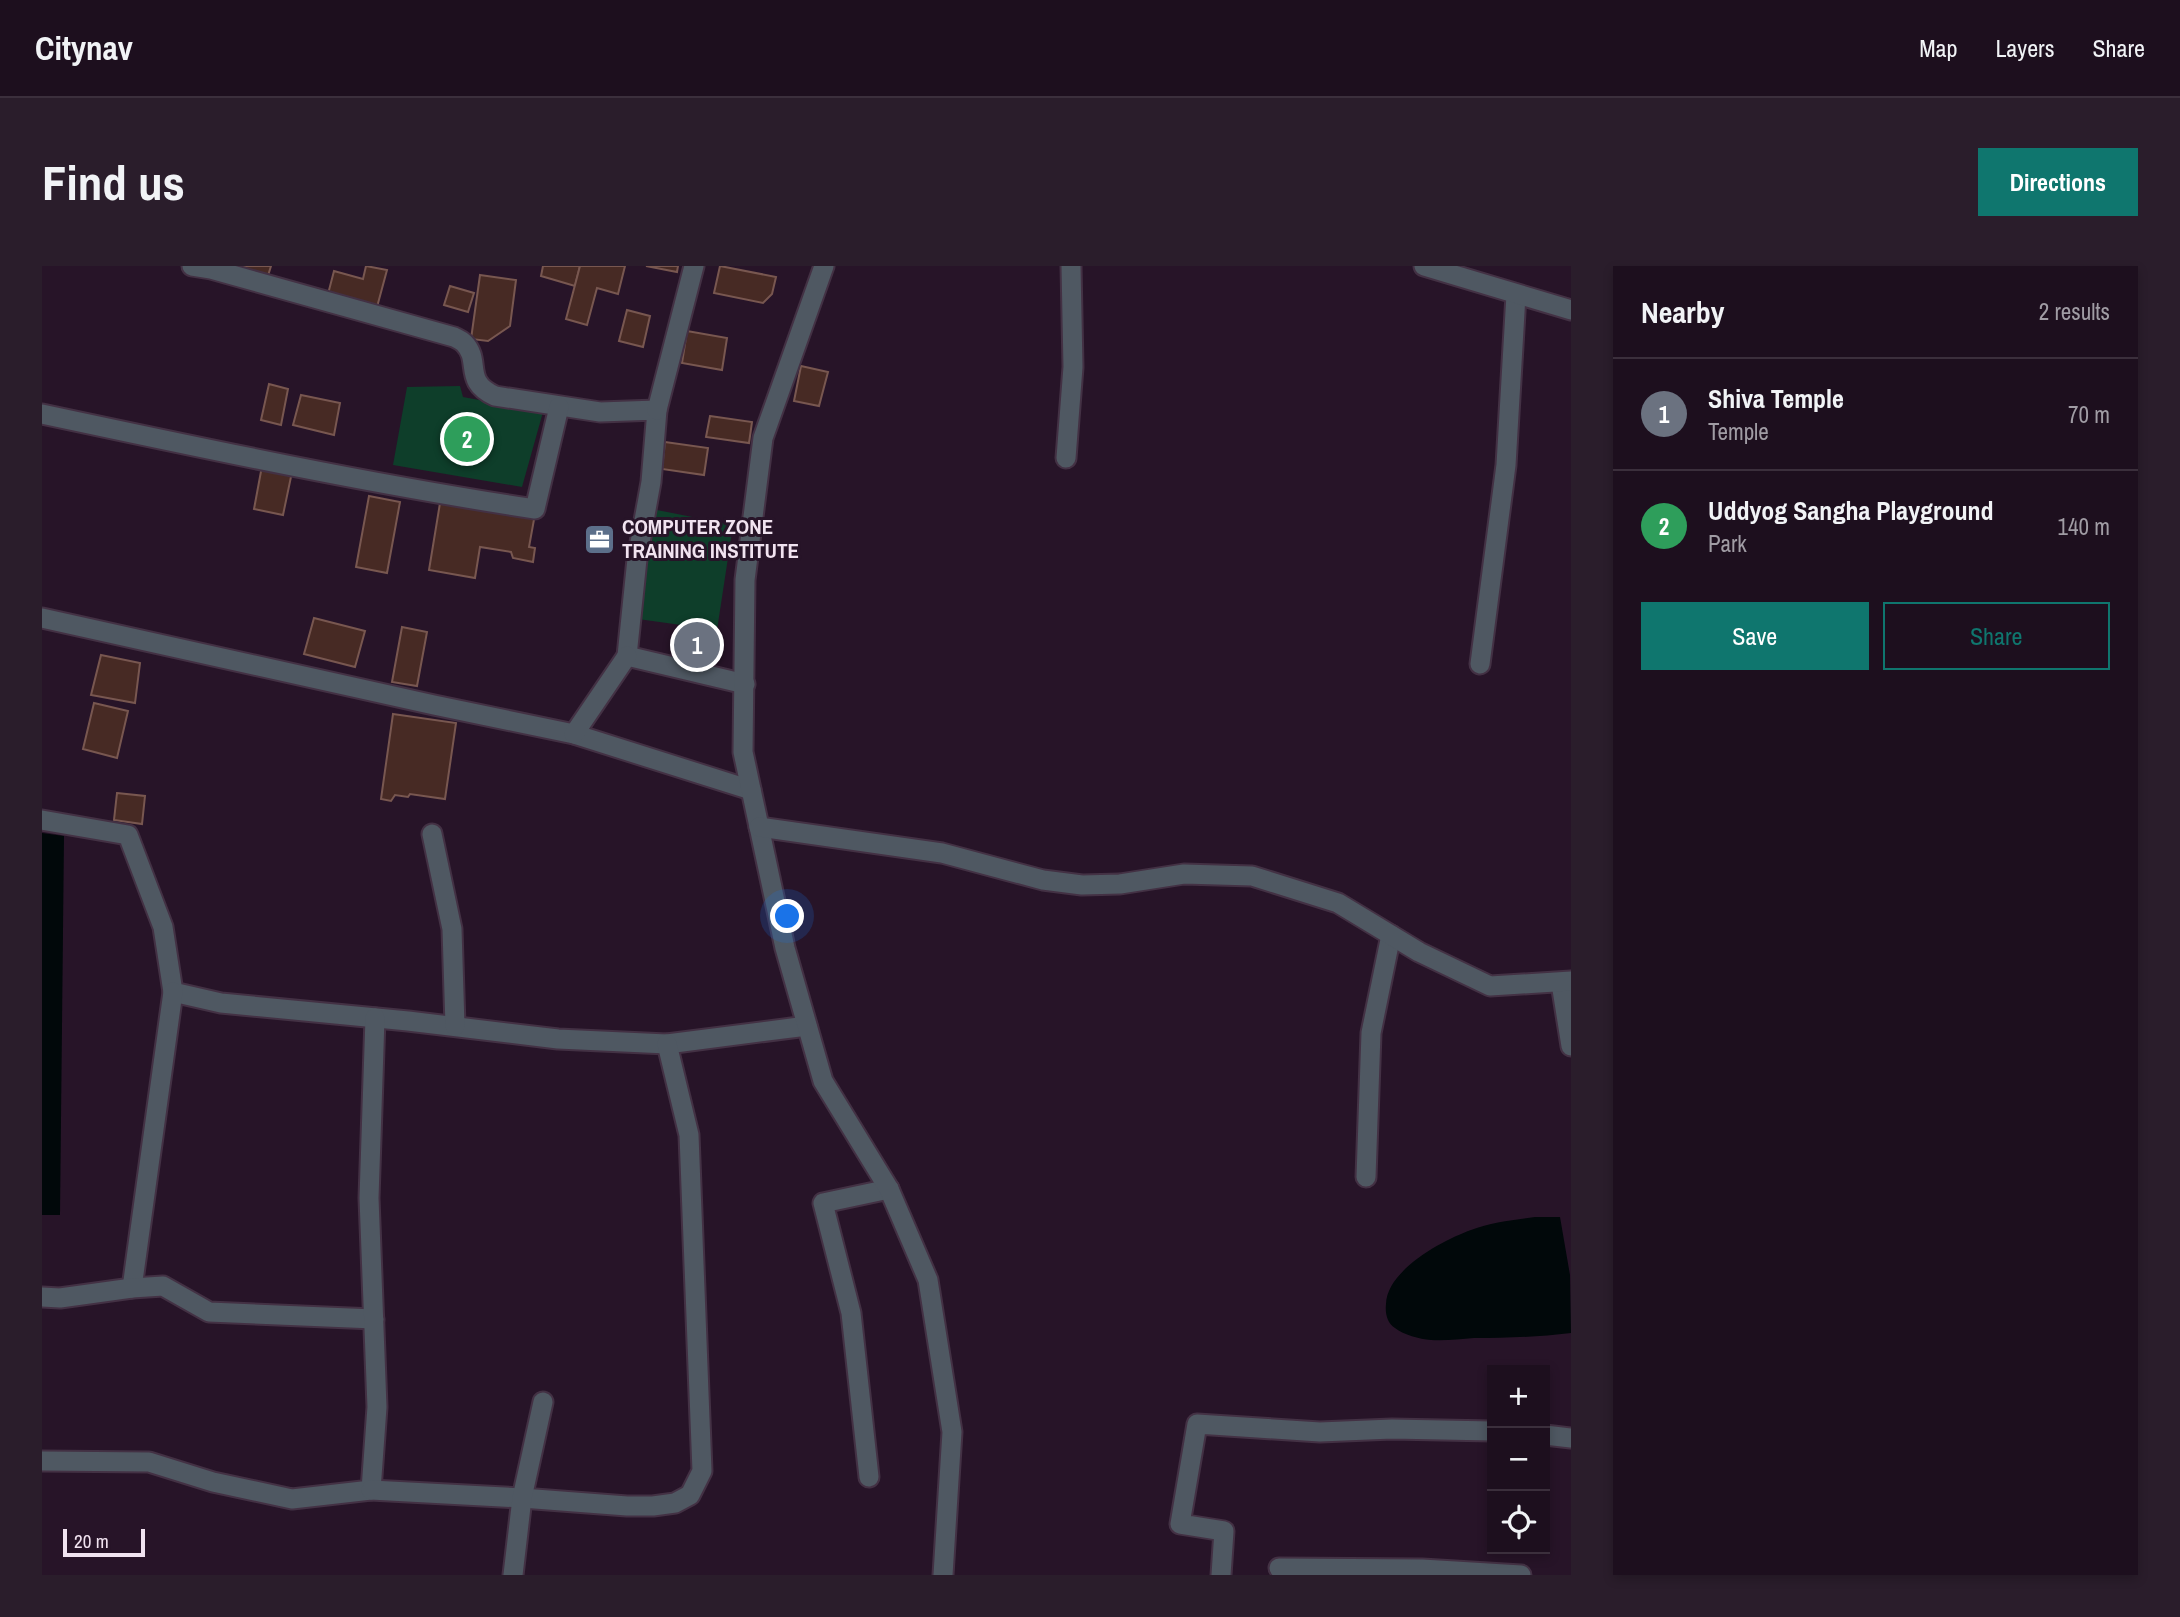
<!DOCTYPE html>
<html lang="en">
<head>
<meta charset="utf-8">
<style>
  :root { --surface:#1d0f1e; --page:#2a1d2b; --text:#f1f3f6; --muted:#a09ca4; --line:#3b2f3c; --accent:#0f766e }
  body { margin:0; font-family:"Archivo Narrow",sans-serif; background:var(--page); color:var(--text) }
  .controls { position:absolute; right:21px; bottom:21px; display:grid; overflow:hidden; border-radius:0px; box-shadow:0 4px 10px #0003 }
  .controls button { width:63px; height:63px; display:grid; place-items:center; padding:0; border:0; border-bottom:2px solid var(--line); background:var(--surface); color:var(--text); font:35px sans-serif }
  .scale { position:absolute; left:21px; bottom:18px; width:82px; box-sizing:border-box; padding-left:7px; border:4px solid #f1e3f0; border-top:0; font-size:19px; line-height:24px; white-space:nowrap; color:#f1e3f0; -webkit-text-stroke:5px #271428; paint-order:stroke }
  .you { position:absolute; left:746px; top:651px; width:24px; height:24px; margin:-18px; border:5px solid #fff; border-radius:50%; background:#1a73e8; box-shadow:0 0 0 10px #1a73e833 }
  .badge { display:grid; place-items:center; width:46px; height:46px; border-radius:50%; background:var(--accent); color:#fff; font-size:23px; font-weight:700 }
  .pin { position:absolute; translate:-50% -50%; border:4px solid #fff; box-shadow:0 2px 7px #0006 }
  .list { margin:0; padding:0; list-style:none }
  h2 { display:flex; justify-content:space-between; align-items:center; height:91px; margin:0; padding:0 28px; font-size:30px }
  h2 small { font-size:23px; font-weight:400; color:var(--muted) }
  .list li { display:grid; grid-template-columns:46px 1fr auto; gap:21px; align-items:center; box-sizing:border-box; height:112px; padding:0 28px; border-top:2px solid var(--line) }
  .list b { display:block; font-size:26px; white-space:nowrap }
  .list p { margin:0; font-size:23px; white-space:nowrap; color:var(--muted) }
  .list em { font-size:23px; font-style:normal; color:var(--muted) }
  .actions { display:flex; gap:14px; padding:21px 28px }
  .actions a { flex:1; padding:16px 0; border:2px solid var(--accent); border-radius:0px; text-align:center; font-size:24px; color:var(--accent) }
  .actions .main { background:var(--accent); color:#fff }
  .icon { flex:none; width:38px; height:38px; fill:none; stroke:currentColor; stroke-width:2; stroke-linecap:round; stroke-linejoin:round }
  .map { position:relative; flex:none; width:1529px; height:1309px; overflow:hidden; border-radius:0px }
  header { display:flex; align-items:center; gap:42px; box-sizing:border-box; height:98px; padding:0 35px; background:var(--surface); border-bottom:2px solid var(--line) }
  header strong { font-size:33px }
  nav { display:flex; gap:38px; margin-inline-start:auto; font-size:24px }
  .intro { display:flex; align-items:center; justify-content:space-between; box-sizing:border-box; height:168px; padding:0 42px }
  h1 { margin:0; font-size:49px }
  .button { padding:18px 32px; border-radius:0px; background:var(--accent); color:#fff; font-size:24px; font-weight:700 }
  main { display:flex; gap:42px; padding:0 42px }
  aside { flex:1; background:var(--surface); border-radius:0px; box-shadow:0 4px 10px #0003 }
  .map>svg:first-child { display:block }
  .green { fill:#0e3e2a }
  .water { fill:#01080a }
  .building { fill:#472a24; stroke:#785750; stroke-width:2 }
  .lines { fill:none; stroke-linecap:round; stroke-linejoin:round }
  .minor-casing { stroke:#433144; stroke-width:23 }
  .tertiary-casing { stroke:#433144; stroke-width:23 }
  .minor { stroke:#4f5862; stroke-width:19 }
  .tertiary { stroke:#4f5862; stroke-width:19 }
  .labels { text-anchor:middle; stroke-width:6; stroke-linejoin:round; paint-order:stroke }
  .poi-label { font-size:21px; font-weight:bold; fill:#f1e3f0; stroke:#271428; text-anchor:start }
</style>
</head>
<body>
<header>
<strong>Citynav</strong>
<nav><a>Map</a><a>Layers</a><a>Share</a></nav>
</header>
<div class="intro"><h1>Find us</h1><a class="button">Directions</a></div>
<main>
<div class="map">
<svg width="1529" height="1309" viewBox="0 0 1529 1309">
  <rect width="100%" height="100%" fill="#271428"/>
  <g class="green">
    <polygon points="418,120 421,131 501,146 480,221 351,199 365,121"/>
    <polygon points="615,244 691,259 675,364 596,353"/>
  </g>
  <g class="water">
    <polygon points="0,567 22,570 18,949 0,949"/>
    <path d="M1493,951H1518L1528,1009L1529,1067C1496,1071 1464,1072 1432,1072C1418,1073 1403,1075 1389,1074C1377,1073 1362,1069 1353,1062C1345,1057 1343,1047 1344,1038C1345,1004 1401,974 1429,964C1449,956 1472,954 1493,951Z"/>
  </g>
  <g class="building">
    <polygon points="187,0 229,0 225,13"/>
    <polygon points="324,0 345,4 335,41 286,28 292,5 321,13"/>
    <polygon points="501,0 538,0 533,20 499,10"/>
    <polygon points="538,0 583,0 576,28 555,22 545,59 524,53"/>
    <polygon points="604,0 636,0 635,6"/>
    <polygon points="678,0 734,11 730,28 721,37 672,27"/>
    <polygon points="438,9 474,14 468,60 446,75 429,73"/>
    <polygon points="408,20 432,27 426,46 402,39"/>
    <polygon points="585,44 608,50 601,81 577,75"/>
    <polygon points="645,65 685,72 680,104 640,97"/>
    <polygon points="759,100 786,106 777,140 752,135"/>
    <polygon points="227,118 246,123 239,159 219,154"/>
    <polygon points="259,129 298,137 292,169 251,159"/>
    <polygon points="668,150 710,156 707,177 664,171"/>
    <polygon points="623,176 666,182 662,209 620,203"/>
    <polygon points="220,200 250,206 241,249 212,243"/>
    <polygon points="327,230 358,236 345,307 314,301"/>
    <polygon points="399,231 493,248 487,281 493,282 491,296 471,292 469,286 438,281 433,312 387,304"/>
    <polygon points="272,352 323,365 313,401 262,388"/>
    <polygon points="360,361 385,366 375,420 350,416"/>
    <polygon points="59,389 98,397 93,437 49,429"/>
    <polygon points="52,437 86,445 75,492 41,483"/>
    <polygon points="351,448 414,457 403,533 368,528 366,531 353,529 349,535 339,533"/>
    <polygon points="75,527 103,530 100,558 72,554"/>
  </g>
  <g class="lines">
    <defs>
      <g id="minor">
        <path d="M150,0L169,3L412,71C416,73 419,74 422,77C440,95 420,115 453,130L558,146L615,144L609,216L595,293L585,390L703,418"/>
        <polyline points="615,144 652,0"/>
        <path d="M0,148C164,183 328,218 493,243L517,141"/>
        <polyline points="1024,192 1031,101 1029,0"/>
        <polyline points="0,352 392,439 532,468 709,524"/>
        <polyline points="1438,398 1464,199 1474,29"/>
        <polyline points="532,468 585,390"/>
        <polyline points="0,554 86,569 121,661 131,726 179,737 366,755 516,773 625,778 765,760"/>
        <polyline points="390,568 410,663 413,760"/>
        <polyline points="1519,717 1529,780"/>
        <polyline points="1324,911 1329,767 1349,669"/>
        <polyline points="90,1022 131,726"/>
        <polyline points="0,1031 18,1032 90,1022 121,1020 167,1046 332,1053"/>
        <polyline points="1503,1169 1529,1172"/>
        <polyline points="0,1195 107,1196 171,1216 250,1233 329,1224 335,1141 327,932 333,752"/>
        <polyline points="827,1211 809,1047 781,937 847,923"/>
        <polyline points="329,1224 480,1232 585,1240 611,1240 633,1237 648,1229 660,1205 647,869 625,778"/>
        <polyline points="1237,1302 1380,1303 1479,1309"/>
        <polyline points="471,1309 480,1232 501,1136"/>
        <polyline points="1179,1309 1182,1265 1138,1258 1155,1158 1278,1166 1350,1163 1450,1165"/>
      </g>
      <g id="tertiary">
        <polyline points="782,0 721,172 703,314 701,486 743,682 781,815 847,923 886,1014 910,1166 901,1309"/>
        <polyline points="1382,0 1529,44"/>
        <polyline points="717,561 900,587 1001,614 1040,619 1078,618 1142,608 1210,610 1296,637 1377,686 1448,720 1529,715"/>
      </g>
    </defs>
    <use href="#minor" class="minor-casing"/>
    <use href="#tertiary" class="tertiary-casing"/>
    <use href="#minor" class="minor"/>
    <use href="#tertiary" class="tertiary"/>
  </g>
  <defs>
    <symbol id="office-square" viewBox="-11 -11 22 22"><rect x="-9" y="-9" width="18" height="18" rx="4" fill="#5c6f8a" stroke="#271428"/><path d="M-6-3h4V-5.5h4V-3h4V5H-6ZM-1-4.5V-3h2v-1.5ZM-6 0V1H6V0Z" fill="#fff"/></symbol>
  </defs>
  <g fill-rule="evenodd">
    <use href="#office-square" x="540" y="256" width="35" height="35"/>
  </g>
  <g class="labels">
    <g class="poi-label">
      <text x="580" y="268">COMPUTER ZONE<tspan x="580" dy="24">TRAINING INSTITUTE</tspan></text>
    </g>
  </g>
</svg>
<div class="controls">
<button>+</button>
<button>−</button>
<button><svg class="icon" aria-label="locate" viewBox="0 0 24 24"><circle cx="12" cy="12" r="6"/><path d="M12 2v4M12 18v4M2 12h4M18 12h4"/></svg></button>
</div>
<div class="scale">20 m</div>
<div class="you"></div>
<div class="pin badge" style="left:655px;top:379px;background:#6b7280">1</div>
<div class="pin badge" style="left:425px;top:173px;background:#2e9e5b">2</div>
</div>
<aside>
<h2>Nearby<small>2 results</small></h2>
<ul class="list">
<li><span class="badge" style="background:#6b7280">1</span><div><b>Shiva Temple</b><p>Temple</p></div><em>70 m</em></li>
<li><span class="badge" style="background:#2e9e5b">2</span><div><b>Uddyog Sangha Playground</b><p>Park</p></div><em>140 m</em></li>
</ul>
<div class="actions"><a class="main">Save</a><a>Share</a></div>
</aside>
</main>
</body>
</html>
